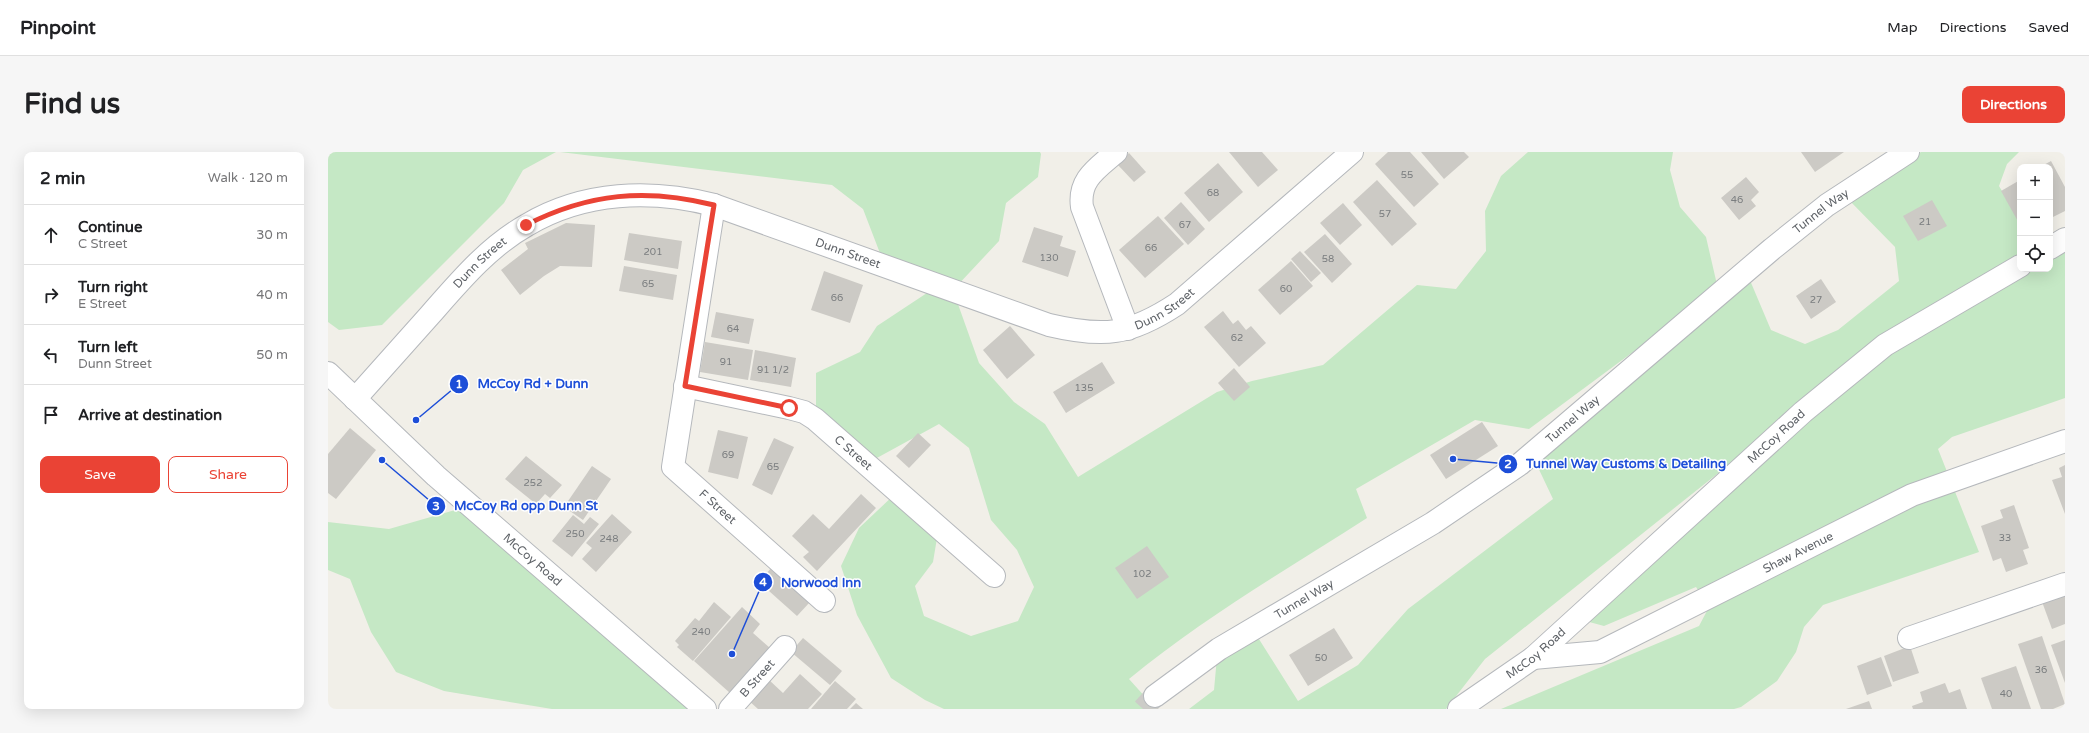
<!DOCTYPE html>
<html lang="en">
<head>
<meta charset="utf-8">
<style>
  :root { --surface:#fff; --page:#f6f6f6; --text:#202124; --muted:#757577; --line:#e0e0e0; --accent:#ea4335 }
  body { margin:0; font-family:"Varela Round",sans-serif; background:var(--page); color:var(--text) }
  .controls { position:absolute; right:12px; top:12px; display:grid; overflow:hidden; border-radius:8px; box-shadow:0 4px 16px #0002 }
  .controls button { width:36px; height:36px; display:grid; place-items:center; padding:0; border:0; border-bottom:1px solid var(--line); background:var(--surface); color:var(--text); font:20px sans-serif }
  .stop { position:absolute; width:12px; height:12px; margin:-9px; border:3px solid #ea4335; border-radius:50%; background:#fff }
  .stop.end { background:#ea4335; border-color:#fff; box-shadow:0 1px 4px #0008 }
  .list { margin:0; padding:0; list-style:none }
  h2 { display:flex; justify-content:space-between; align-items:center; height:52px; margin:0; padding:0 16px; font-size:17px }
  h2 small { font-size:13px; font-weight:400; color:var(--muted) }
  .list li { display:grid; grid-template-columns:26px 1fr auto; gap:12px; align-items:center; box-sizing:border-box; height:60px; padding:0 16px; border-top:1px solid var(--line) }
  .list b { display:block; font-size:15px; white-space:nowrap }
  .list p { margin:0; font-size:13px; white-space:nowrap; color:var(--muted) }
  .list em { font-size:13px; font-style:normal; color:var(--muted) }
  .actions { display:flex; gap:8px; padding:12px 16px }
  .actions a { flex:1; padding:9px 0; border:1px solid var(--accent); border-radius:8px; text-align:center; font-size:14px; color:var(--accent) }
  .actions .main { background:var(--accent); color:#fff }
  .icon { flex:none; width:22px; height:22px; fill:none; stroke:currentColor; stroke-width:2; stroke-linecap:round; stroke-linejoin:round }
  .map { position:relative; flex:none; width:1737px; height:557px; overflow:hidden; border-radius:8px }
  header { display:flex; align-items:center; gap:24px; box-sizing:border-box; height:56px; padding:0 20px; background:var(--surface); border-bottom:1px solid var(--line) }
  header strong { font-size:19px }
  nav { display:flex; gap:22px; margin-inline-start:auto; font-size:14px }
  .intro { display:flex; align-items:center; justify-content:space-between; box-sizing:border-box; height:96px; padding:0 24px }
  h1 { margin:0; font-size:28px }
  .button { padding:10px 18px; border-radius:8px; background:var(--accent); color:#fff; font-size:14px; font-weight:700 }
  main { display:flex; gap:24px; padding:0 24px }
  aside { flex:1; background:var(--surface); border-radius:8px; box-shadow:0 4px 16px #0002 }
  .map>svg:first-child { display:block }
  .green { fill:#c5e8c5 }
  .building { fill:#cccac5 }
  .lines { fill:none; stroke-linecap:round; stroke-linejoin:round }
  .minor-tunnel { stroke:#ccccc8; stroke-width:22; stroke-dasharray:22 11; stroke-linecap:butt }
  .minor-casing { stroke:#b5b8bc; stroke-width:24 }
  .minor { stroke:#fff; stroke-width:22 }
  .route { stroke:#ea4335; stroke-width:5 }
  .labels { text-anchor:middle; stroke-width:3; stroke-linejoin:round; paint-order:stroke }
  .number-label { font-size:10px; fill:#7a7d7f }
  .street-label { font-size:12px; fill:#5f6368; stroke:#fff }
  .leader { fill:none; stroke:#1d4ed8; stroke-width:1.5 }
  .callout-dot { fill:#1d4ed8; stroke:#fff; stroke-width:1.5 }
  .mark-label { font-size:12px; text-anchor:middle; font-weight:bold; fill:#fff }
  .callout-label { font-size:13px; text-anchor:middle; font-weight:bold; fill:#1d4ed8; stroke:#fff; stroke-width:3; stroke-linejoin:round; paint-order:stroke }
</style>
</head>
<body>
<header>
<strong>Pinpoint</strong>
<nav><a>Map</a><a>Directions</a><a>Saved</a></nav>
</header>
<div class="intro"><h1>Find us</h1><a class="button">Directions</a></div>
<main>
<aside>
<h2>2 min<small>Walk · 120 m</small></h2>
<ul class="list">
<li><svg class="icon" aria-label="ahead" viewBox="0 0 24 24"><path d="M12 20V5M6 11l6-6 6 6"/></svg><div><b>Continue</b><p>C Street</p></div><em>30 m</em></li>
<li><svg class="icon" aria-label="right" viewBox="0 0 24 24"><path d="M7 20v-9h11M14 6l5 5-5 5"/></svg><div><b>Turn right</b><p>E Street</p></div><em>40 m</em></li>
<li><svg class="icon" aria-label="left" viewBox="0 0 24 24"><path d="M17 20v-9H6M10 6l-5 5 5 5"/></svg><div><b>Turn left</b><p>Dunn Street</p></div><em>50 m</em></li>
<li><svg class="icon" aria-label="arrive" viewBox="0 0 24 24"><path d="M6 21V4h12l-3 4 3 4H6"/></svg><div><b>Arrive at destination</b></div></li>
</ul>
<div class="actions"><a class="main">Save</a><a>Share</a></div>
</aside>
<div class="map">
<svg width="1737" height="557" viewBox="0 0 1737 557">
  <rect width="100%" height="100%" fill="#f1efe8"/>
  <g class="green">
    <polygon points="0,0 228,0 195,18 176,51 54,173 11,178 0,170"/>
    <polygon points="232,0 712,0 713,2 710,25 678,51 671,89 627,136 555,109 535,57 504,33"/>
    <path d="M1200,0H1345L1342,18L1352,55L1378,85L1390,137L1201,277L1147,268L1028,337L1039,366C958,418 875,466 801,527L828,557H616L597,548L563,526L529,463L513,414L531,376L567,342L610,380L605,410L587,434L596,464L643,484L690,469L706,435L689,398L663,368L641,296L611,272L547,307L488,258V221L532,200L549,174L608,135L626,141L651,211L686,250L717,272L750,325L889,240L924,229L995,213L1089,133L1128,137L1158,99L1157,59L1173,24Z"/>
    <polygon points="1593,0 1691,0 1679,12 1671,34 1692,69 1692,109 1438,283 1157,507 1118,557 861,557 886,538 889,505 929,484 970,549 1030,513 1080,457 1225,347 1206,307 1421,126 1443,178 1477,192 1510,178 1571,129 1567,95 1521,48"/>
    <polygon points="1737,86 1737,246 1624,285 1610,297 1651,400 1495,453 1476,475 1468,500 1449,529 1413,555 1406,557 1173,557 1371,474 1381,455 1368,435 1276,474 1254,468 1554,194 1692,117 1722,117 1722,95"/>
    <polygon points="141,354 374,557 224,557 116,539 68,520 43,480 22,427 0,418 0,370 61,377"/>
  </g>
  <g class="building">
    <polygon points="901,0 934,0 950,18 930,35"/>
    <polygon points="1060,0 1082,0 1111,32 1086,55 1047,12"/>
    <polygon points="1093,0 1136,0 1141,5 1116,27"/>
    <polygon points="1473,0 1516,0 1487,20"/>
    <polygon points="801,1 818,20 806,30 789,12"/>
    <polygon points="1723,9 1737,35 1737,59 1723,66 1722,15 1712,15"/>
    <polygon points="890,11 915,40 881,70 856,41"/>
    <polygon points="1418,25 1431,40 1423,48 1428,54 1411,68 1393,46"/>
    <polygon points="1049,28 1089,72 1064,94 1025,50"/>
    <polygon points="1692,28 1692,73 1673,39"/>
    <polygon points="1604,48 1619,74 1590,89 1575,64"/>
    <polygon points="853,50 877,77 860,93 836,66"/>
    <polygon points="1015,51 1034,73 1012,93 992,71"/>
    <polygon points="830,64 856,92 817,126 791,98"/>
    <polygon points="238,71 267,73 264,115 232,114 216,124 192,143 173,118 200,97 197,91"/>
    <polygon points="706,75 735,84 732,94 748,99 740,125 694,110"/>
    <polygon points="301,81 354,89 350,117 296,108"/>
    <polygon points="997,82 1024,112 1004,131 976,100"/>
    <polygon points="972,99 993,121 983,130 963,107"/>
    <polygon points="963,109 985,134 952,163 930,138"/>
    <polygon points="296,114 349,123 345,148 291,139"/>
    <polygon points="496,119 535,133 522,171 483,158"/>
    <polygon points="1493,127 1508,150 1483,167 1468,144"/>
    <polygon points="895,159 905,172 910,168 918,178 923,174 938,191 911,215 876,175"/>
    <polygon points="388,160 426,167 421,192 383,185"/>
    <polygon points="682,174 707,203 679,227 655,198"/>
    <polygon points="377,190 425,198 420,228 372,220"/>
    <polygon points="427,198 468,206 463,235 422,228"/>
    <polygon points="774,210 787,231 738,261 725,240"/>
    <polygon points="906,216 922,235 906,249 890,231"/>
    <polygon points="1154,270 1170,294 1118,327 1102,303"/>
    <polygon points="22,276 48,298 8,347 0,341 0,302"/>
    <polygon points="390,278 420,285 410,327 380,320"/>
    <polygon points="590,281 603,293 581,316 568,304"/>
    <polygon points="446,286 466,295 444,343 424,333"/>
    <polygon points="198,304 234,333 222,346 217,342 208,352 177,327"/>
    <polygon points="1737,313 1737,362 1724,328 1734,325 1731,316"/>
    <polygon points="264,314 283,327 255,368 236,355"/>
    <polygon points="533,342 548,356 489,419 475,405 481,400 464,384 485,362 501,377"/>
    <polygon points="1686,353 1701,396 1695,398 1700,412 1678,420 1673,406 1665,409 1653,374 1675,366 1672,358"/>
    <polygon points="284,362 304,380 268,420 254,407 264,396 258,391"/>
    <polygon points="245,363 256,372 262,365 271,372 244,405 224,389"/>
    <polygon points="819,394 841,425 809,447 787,416"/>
    <polygon points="444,415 482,450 469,464 431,430"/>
    <polygon points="1737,439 1737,472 1724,477 1713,447"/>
    <polygon points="386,450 403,465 365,509 349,495 351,493 347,489 367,466 371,469"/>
    <polygon points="414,455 432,472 425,481 442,496 402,541 366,509"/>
    <polygon points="1006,476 1025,506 980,534 961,503"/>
    <polygon points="1714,484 1737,552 1725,557 1713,557 1690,492"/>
    <polygon points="475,486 514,519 502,533 463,500"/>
    <polygon points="1737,488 1737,531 1723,493"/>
    <polygon points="1582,494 1591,521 1565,530 1556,504"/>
    <polygon points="1553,505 1564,534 1539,543 1529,514"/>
    <polygon points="1688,514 1703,557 1664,557 1653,526"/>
    <polygon points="472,522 494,542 480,557 430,557 420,548 440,527 455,541"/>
    <polygon points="507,529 528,547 519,557 483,557"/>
    <polygon points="1617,531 1621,541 1632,537 1639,557 1585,557 1584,554 1595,550 1592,540"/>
    <polygon points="1541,549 1544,557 1518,557"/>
    <polygon points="528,551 535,557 522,557"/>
  </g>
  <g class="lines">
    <polyline class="minor-tunnel" points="815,557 827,544"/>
    <defs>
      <g id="minor">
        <path d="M788,0C770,16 750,27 754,55L800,177"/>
        <path id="s1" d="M386,53L345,315L496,449"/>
        <polyline points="1722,96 1737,87"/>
        <path id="s2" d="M0,221L108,324L377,557"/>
        <path id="s3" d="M357,234L461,256L476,260L487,267L666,424"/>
        <path id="s4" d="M27,247C52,219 77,191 102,163C131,130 160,95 199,73C256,39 323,37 386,53L721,173C776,186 802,183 849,152L1024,0"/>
        <polyline points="1581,486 1737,432"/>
        <path id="s5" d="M1205,506L1272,500L1584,343L1737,289"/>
        <path id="s6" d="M827,544L891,497L1105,371L1192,312L1444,97L1499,53L1580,0"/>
        <path id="s7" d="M402,557L457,495"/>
        <path id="s8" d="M1131,557L1205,506L1475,260L1557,193L1692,114"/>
      </g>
    </defs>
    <use href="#minor" class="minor-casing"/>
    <use href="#minor" class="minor"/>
  </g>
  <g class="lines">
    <path class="route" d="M198,73C261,41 318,36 386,53L357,234L461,256"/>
  </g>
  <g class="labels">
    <g class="number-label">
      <text x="1079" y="26">55</text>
      <text x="885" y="44">68</text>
      <text x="1409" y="51">46</text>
      <text x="1057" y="65">57</text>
      <text x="1597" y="73">21</text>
      <text x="857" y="76">67</text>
      <text x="823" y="99">66</text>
      <text x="325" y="103">201</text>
      <text x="721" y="109">130</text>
      <text x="1000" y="110">58</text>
      <text x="320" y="135">65</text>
      <text x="958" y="140">60</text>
      <text x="509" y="149">66</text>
      <text x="1488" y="151">27</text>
      <text x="405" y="180">64</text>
      <text x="909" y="189">62</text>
      <text x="398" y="213">91</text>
      <text x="445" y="221">91 1/2</text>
      <text x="756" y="239">135</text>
      <text x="400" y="306">69</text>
      <text x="445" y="318">65</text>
      <text x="205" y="334">252</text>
      <text x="247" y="385">250</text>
      <text x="1677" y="389">33</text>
      <text x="281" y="390">248</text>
      <text x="814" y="425">102</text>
      <text x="373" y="483">240</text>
      <text x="993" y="509">50</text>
      <text x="1713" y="521">36</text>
      <text x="1678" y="545">40</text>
    </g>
    <g class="street-label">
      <text dy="4" stroke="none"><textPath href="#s6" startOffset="826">Tunnel Way</textPath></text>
      <text dy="4" stroke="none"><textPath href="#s4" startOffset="581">Dunn Street</textPath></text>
      <text dy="4" stroke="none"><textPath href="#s4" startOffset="185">Dunn Street</textPath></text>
      <text dy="4" stroke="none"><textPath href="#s4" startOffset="916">Dunn Street</textPath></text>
      <text dy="4" stroke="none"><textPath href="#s6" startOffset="502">Tunnel Way</textPath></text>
      <text dy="4" stroke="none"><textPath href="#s8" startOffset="419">McCoy Road</textPath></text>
      <text dy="4" stroke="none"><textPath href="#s3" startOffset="186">C Street</textPath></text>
      <text dy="4" stroke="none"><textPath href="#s1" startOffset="325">F Street</textPath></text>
      <text dy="4" stroke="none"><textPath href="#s5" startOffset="289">Shaw Avenue</textPath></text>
      <text dy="4" stroke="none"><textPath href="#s2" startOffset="277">McCoy Road</textPath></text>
      <text dy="4" stroke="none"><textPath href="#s6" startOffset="178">Tunnel Way</textPath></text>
      <text dy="4" stroke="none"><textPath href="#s8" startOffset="95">McCoy Road</textPath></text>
      <text dy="4" stroke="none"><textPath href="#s7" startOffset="41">B Street</textPath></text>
    </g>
  </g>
  <path class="leader" d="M88 268L131 232M1125 307L1180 312M54 308L108 354M404 502L435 430"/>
  <g class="callout-dot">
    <circle cx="88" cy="268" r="4"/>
    <circle cx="1125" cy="307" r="4"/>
    <circle cx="54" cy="308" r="4"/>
    <circle cx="404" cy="502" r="4"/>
    <circle cx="131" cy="232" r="10"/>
    <circle cx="1180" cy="312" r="10"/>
    <circle cx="108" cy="354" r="10"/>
    <circle cx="435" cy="430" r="10"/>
  </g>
  <g class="mark-label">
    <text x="131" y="236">1</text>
    <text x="1180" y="316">2</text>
    <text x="108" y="358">3</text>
    <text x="435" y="434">4</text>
  </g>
  <g class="callout-label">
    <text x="205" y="236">McCoy Rd + Dunn</text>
    <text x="1298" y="316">Tunnel Way Customs &amp; Detailing</text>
    <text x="198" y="358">McCoy Rd opp Dunn St</text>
    <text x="493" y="435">Norwood Inn</text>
  </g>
</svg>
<div class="controls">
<button>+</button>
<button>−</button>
<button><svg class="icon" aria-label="locate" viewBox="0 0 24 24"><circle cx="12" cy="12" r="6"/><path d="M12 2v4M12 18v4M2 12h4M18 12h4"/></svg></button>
</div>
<div class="stop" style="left:461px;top:256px"></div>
<div class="stop end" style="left:198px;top:73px"></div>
</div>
</main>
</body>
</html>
